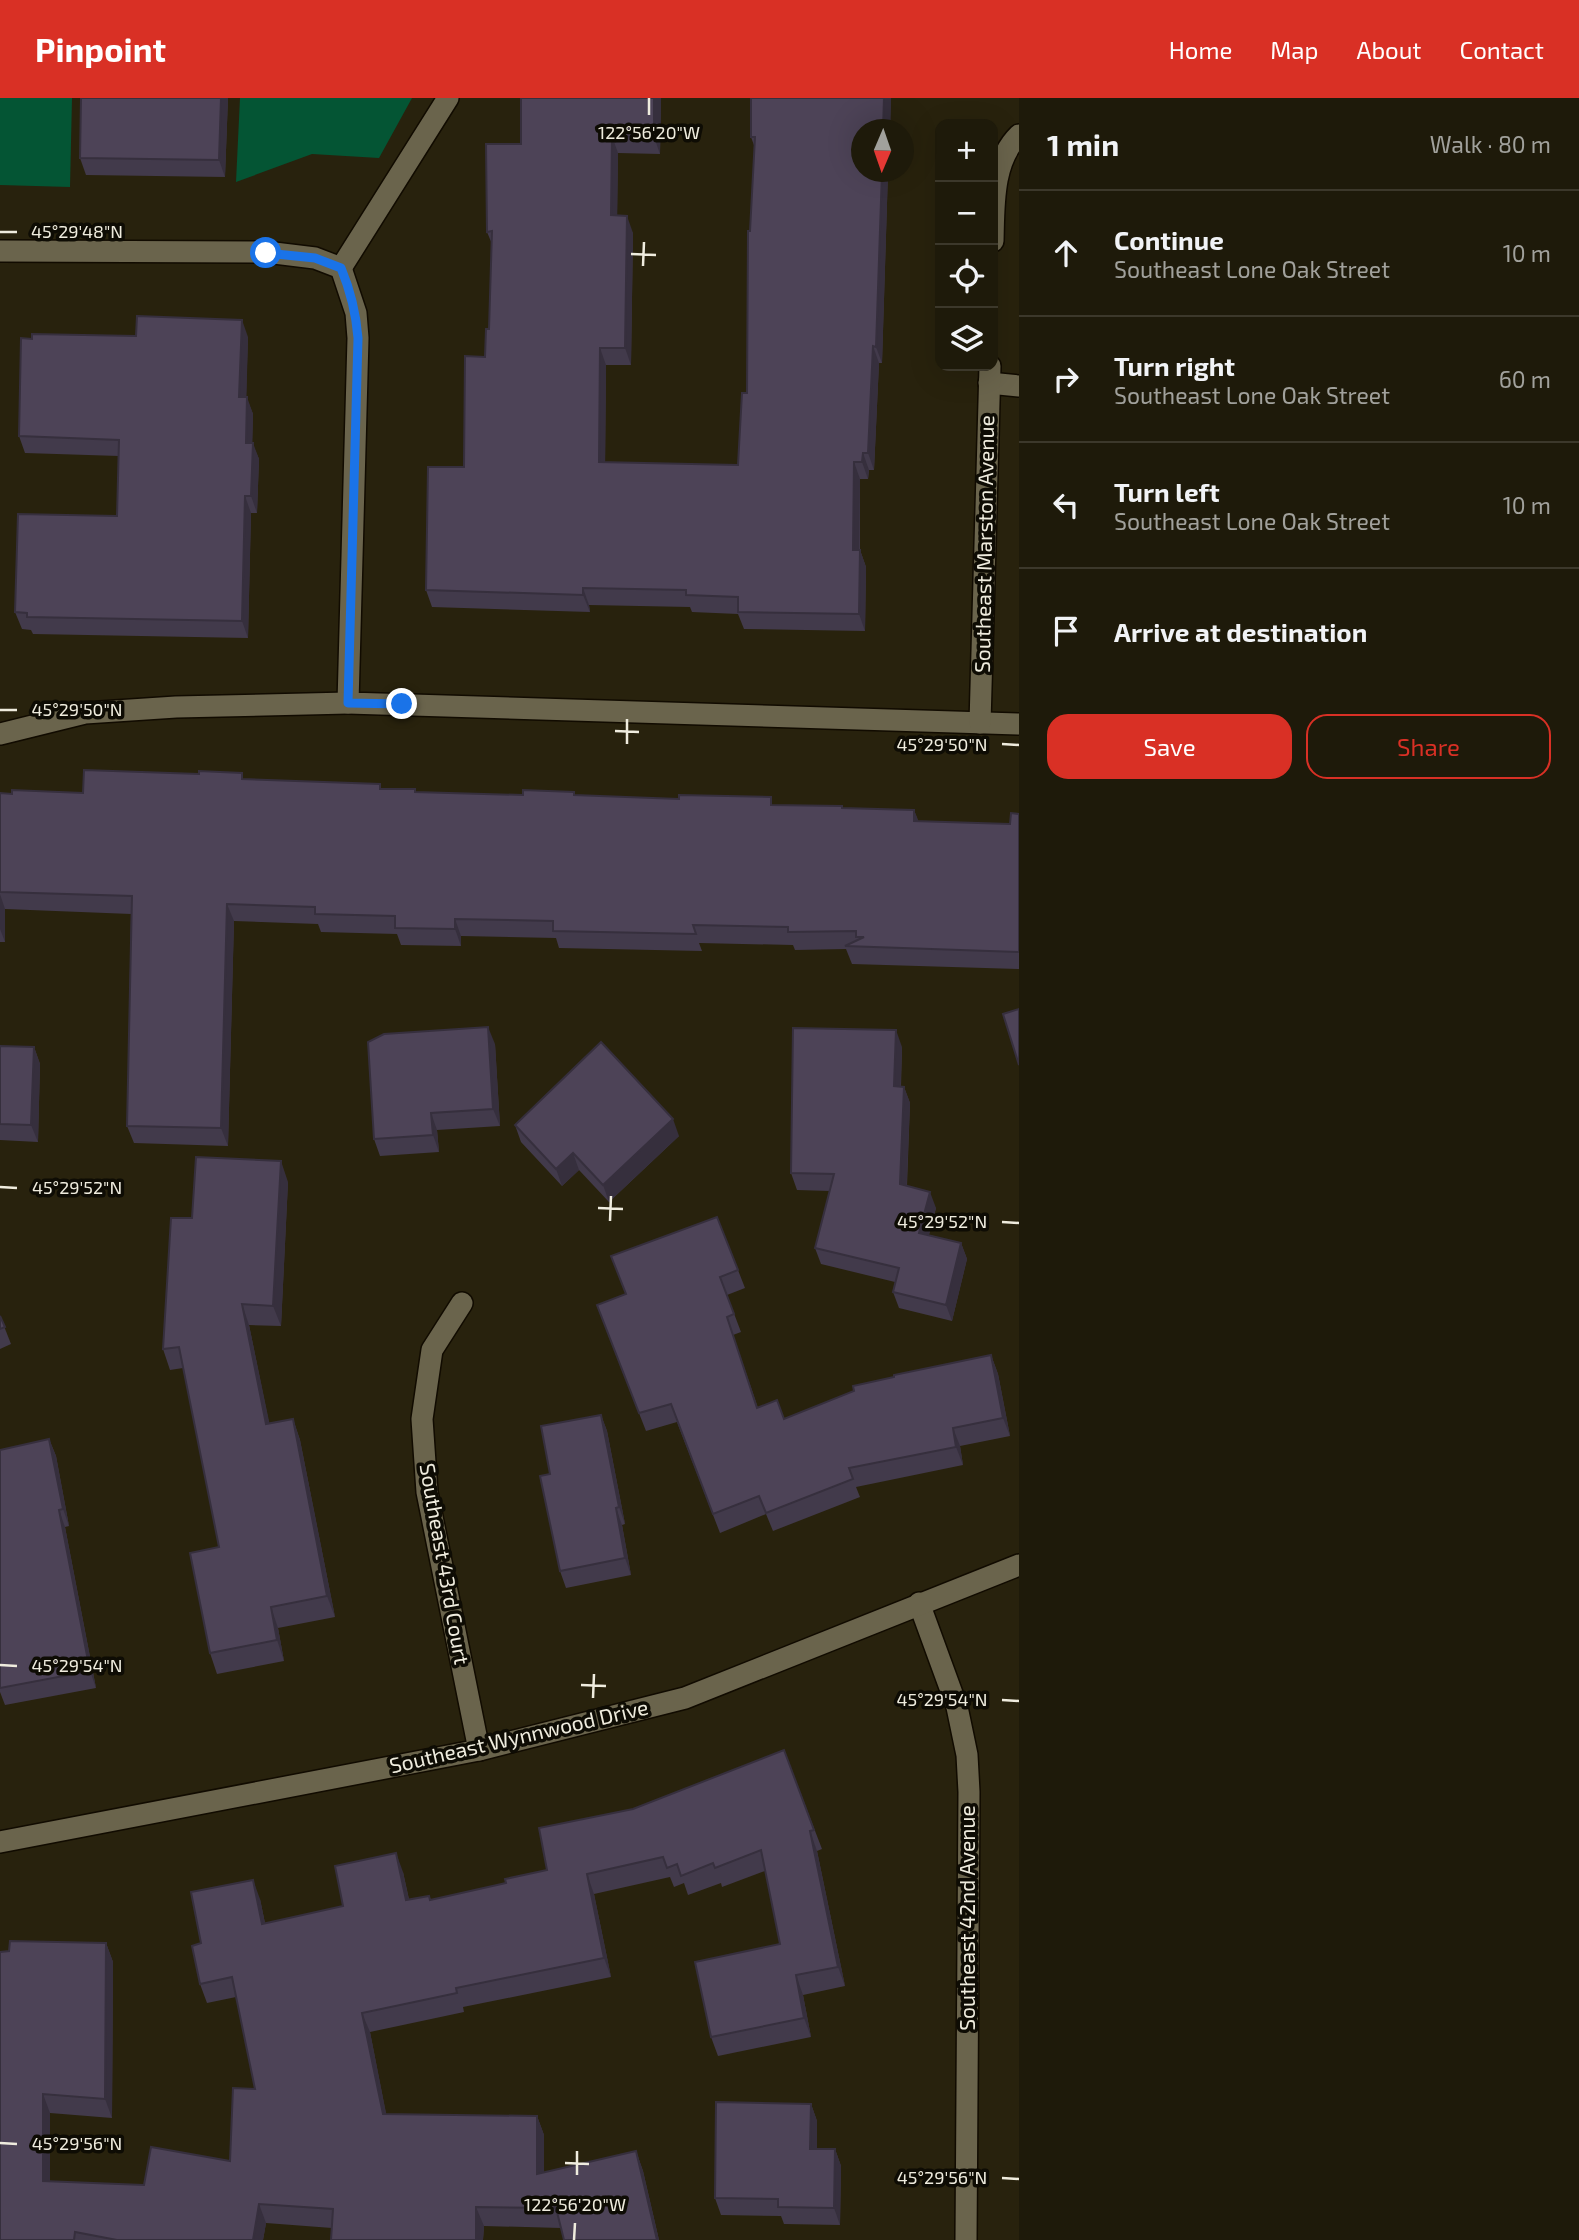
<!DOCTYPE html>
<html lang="en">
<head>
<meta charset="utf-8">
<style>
  :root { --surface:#1e1a0a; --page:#262313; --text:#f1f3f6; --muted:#a1a19c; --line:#3c382b; --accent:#d93025 }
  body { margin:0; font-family:"Exo 2",sans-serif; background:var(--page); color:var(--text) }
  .controls { position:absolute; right:21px; top:21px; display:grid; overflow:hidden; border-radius:14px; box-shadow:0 7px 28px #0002 }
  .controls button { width:63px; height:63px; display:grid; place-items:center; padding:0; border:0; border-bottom:2px solid var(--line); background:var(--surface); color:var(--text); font:35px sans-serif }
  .compass { position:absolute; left:851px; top:21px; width:63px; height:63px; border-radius:50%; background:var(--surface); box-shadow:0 7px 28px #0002; rotate:182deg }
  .stop { position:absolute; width:21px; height:21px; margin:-16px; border:5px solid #1a73e8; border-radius:50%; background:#fff }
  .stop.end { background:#1a73e8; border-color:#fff; box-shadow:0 2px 7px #0008 }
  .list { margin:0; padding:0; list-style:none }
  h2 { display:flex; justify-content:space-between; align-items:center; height:91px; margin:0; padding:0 28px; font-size:30px }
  h2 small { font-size:23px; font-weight:400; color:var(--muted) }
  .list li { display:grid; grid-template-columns:46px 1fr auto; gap:21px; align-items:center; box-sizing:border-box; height:126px; padding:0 28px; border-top:2px solid var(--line) }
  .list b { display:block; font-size:26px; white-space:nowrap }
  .list p { margin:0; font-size:23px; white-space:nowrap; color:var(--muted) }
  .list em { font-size:23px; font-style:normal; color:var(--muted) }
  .actions { display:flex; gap:14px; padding:21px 28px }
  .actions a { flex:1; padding:16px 0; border:2px solid var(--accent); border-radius:21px; text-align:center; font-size:24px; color:var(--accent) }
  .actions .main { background:var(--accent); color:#fff }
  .icon { flex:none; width:38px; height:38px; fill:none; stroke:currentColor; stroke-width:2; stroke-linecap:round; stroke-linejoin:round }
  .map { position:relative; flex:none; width:1019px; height:2142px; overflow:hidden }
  header { display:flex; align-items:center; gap:42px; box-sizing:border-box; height:98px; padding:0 35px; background:var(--accent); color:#fff }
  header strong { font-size:33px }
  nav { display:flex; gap:38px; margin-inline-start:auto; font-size:24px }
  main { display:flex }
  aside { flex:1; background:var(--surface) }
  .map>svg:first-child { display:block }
  .forest { fill:#045534 }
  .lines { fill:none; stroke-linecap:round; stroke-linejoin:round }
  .minor-casing { stroke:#110b00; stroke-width:24 }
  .minor { stroke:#6a644c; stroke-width:21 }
  .wall { fill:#423a4b }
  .shaded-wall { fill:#362f3d }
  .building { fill:#4d4357; stroke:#362f3d; stroke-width:2 }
  .route { stroke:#1a73e8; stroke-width:9 }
  .ticks { fill:none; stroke:#efecde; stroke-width:2.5 }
  .labels { text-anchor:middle; stroke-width:7; stroke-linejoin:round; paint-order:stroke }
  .street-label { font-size:21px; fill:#efecde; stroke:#0e0c04 }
  .ticks-label { font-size:18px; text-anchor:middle; fill:#efecde; stroke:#0e0c04; stroke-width:7; stroke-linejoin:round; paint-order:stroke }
</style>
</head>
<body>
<header>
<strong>Pinpoint</strong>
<nav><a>Home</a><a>Map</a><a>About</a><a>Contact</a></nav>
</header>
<main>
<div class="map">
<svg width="1019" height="2142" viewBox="0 0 1019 2142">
  <rect width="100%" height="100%" fill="#28220d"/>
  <g class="forest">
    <polygon points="0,0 72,0 70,89 0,87"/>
    <polygon points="240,0 412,0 379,60 312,56 236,84"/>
  </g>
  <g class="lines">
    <defs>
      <g id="minor">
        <path d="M993,143C994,108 992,63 1019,37"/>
        <polyline points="0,153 266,154 315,160 341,170 356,215 358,240 348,605 1019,626"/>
        <polyline points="341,170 448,0"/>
        <polyline points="989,285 1019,288"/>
        <polyline points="980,625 990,268"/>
        <polyline points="0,636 85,615 176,609 348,605"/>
        <polyline points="462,1205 432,1252 422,1321 427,1394 479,1652"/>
        <polyline points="919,1505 957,1609 967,1657 969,1694 966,2142"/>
        <polyline points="0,1744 479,1652 685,1600 1019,1467"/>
      </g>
    </defs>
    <use href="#minor" class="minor-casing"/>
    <use href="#minor" class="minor"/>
  </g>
  <g class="wall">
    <polygon points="228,0 225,79 86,77 80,60"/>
    <polygon points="661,0 660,56 618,55 617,118 633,135 631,267 606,267 605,364 738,367 747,295 750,133 755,50 751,39 751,0 891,0 890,32 862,32 862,74 888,74 882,265 879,265 874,372 869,372 868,381 860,381 860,452 866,469 865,533 744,531 738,516 692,514 690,509 589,507 590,514 432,509 426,492 464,369 485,259 489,231 492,146 487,134 521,46"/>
    <polygon points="136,238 248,239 246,299 253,316 252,345 259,361 257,415 251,415 248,540 33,536 31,532 22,531 15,514 117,418 119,358 25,355 19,338 32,241"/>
    <polygon points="244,681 416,694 523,697 575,697 774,707 842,708 843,710 914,712 918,723 1010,726 1019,716 1019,871 852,866 846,851 795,852 793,847 699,845 702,853 559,850 556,840 461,838 461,848 401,847 397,836 321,834 318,826 234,823 228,1048 134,1045 127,1028 131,816 5,811 5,844 0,844 0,695 83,695"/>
    <polygon points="495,946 500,1028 437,1032 439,1054 380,1058 374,1041"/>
    <polygon points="0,948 34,949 40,966 38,1044 0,1042"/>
    <polygon points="902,949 901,989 904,989 910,1005 907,1088 936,1110 929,1137 961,1145 967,1161 952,1223 899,1210 893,1194 895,1184 821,1166 815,1150 830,1093 797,1092 791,1075"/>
    <polygon points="515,1027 679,1038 609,1104 579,1072 562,1088 521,1044"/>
    <polygon points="288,1084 281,1228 249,1227 269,1325 293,1321 300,1342 335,1519 278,1530 284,1563 217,1576 210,1555 219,1449 183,1270 170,1272 163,1251 192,1120"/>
    <polygon points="738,1172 745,1190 727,1197 741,1234 733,1237 758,1310 784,1321 991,1257 998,1276 1010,1338 960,1348 963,1367 856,1389 860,1399 773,1433 766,1416 720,1435 677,1324 646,1333 604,1226"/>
    <polygon points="0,1218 11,1246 0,1251"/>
    <polygon points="601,1317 607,1333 625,1426 622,1427 631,1477 566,1490 560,1473 550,1376"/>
    <polygon points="49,1341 56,1358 69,1428 65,1429 96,1590 5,1607 0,1594 0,1352"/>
    <polygon points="784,1652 822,1751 817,1753 845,1888 803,1897 811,1939 718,1958 711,1939 780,1846 765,1773 722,1789 721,1785 688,1797 684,1785 674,1789 670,1779 594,1796 611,1879 463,1909 464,1914 370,1934 386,2016 537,2018 544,2037 544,2074 636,2053 643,2073 659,2142 564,2142 561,2130 484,2128 483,2142 331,2142 332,2130 266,2125 263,2142 0,2142 9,1853 106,1845 113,1864 112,2020 50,2015 50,2084 144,2087 230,2063 255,1991 236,1899 207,1905 200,1886 201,1845 260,1801 265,1825 343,1808 403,1774 409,1801 431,1802 506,1785 547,1772 633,1711"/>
    <polygon points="811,2006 817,2023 817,2051 835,2051 841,2068 840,2127 784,2126 781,2118 721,2117 715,2100"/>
  </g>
  <g class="shaded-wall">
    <polygon points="221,0 228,0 225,79 219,62"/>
    <polygon points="654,0 661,0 660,56 654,39"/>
    <polygon points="884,0 891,0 890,32 883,32"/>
    <polygon points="612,38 618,55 617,134 611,117"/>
    <polygon points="882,74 888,74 882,265 876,249"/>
    <polygon points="627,118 633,135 631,267 625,250"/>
    <polygon points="242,222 248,239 246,316 239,299"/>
    <polygon points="873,248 879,265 874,372 868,355"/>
    <polygon points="600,250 606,267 605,381 599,364"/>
    <polygon points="247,299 253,316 252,362 246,345"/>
    <polygon points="253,345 259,361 257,415 251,398"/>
    <polygon points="863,355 869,372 868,381 862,364"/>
    <polygon points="854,364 860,381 859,469 853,452"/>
    <polygon points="245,398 251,415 248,540 242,523"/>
    <polygon points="860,452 866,469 865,533 859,516"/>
    <polygon points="583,490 589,507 590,514 583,497"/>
    <polygon points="914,712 921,729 914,723"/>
    <polygon points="0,796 5,811 5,844 0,831"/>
    <polygon points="227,806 234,823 228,1048 221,1030"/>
    <polygon points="455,821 461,838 461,848 455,831"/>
    <polygon points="488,929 495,946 500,1028 493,1011"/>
    <polygon points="896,932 902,949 900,1005 894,988"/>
    <polygon points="34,949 40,966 38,1044 31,1027"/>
    <polygon points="904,989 910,1005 906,1103 900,1086"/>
    <polygon points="431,1015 437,1032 439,1054 433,1037"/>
    <polygon points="673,1021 679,1038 609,1104 603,1087"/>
    <polygon points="573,1055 579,1072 562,1088 556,1071"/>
    <polygon points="281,1063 288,1084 281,1228 273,1208"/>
    <polygon points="930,1094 936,1110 925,1151 919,1135"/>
    <polygon points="961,1145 967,1161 952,1223 946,1207"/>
    <polygon points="242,1206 249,1227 274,1347 266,1326"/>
    <polygon points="991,1257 998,1276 1010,1338 1003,1320"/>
    <polygon points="601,1317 607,1333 625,1426 619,1409"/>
    <polygon points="293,1321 300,1342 335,1519 327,1498"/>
    <polygon points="953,1330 960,1348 963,1367 956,1349"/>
    <polygon points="49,1341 56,1358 69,1428 63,1411"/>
    <polygon points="616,1410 622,1427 631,1477 625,1460"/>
    <polygon points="59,1412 65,1429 96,1590 90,1573"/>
    <polygon points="271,1509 278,1530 284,1563 277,1542"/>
    <polygon points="810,1733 817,1753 845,1888 838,1869"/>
    <polygon points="396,1755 403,1774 413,1821 406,1802"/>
    <polygon points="587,1776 594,1796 611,1879 604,1860"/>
    <polygon points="253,1782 260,1801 269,1845 262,1826"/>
    <polygon points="106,1845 113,1864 112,2020 105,2001"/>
    <polygon points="796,1877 803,1897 811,1939 804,1920"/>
    <polygon points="362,1915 370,1934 390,2035 383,2016"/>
    <polygon points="43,1996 50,2015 50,2103 43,2083"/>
    <polygon points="811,2006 817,2023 817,2068 810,2051"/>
    <polygon points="537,2018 544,2037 544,2095 537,2076"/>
    <polygon points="835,2051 841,2068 840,2127 834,2110"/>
    <polygon points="636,2053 643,2073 659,2142 657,2142"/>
    <polygon points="259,2106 266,2125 263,2142 253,2142"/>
    <polygon points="476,2109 484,2128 483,2142 476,2142"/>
  </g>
  <g class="building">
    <polygon points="81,0 221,0 219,62 80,60"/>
    <polygon points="521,0 654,0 654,39 612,38 611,117 627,118 625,250 600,250 599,364 738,367 742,295 747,295 748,133 750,133 755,39 751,39 751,0 884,0 883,32 862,32 862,74 882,74 876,249 873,248 868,355 863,355 862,364 854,364 853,452 860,452 859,516 738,514 738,499 686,497 686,492 583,490 583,497 426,492 428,369 464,369 465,258 485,259 486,231 489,231 492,133 487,134 486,46 521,46"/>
    <polygon points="137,218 242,222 239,299 247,299 246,345 253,345 251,398 245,398 242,523 27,519 27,515 15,514 18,416 117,418 119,342 19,338 21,240 32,241 32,236 136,238"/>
    <polygon points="84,672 199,676 199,673 242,675 242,681 380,686 380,691 415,691 415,694 523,697 523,692 574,694 574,697 679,701 679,697 771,699 771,707 842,708 842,710 914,712 914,723 1010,726 1011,715 1019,716 1019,854 845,848 864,839 856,839 856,833 788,834 788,829 693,827 696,836 553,833 553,823 455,821 455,831 395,830 395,818 315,816 315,809 227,806 221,1030 127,1028 132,798 0,794 0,695 12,696 12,692 83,695"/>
    <polygon points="1019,911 1019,967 1003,916"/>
    <polygon points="488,929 493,1011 431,1015 433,1037 374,1041 368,944 384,936"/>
    <polygon points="793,930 896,932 894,988 904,989 900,1086 930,1094 919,1135 961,1145 946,1207 893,1194 899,1170 815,1150 834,1076 791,1075"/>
    <polygon points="601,944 673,1021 603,1087 573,1055 556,1071 515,1027"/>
    <polygon points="0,948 34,949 31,1027 0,1026"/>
    <polygon points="196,1059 281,1063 273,1208 242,1206 266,1326 293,1321 327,1498 271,1509 277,1542 210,1555 190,1455 219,1449 179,1249 163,1251 171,1120 192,1120"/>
    <polygon points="717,1119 738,1172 720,1179 734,1216 727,1219 757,1310 777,1302 784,1321 854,1293 853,1288 894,1279 894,1277 991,1257 1003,1320 953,1330 956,1349 849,1370 853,1381 766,1415 759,1398 713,1416 671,1306 639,1315 597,1207 626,1196 611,1158"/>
    <polygon points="0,1218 5,1229 0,1231"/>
    <polygon points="601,1317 619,1409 616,1410 625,1460 560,1473 540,1378 550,1376 541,1328"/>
    <polygon points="49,1341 63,1411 59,1412 90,1573 0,1590 0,1352"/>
    <polygon points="784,1652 814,1732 810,1733 838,1869 796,1877 804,1920 711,1939 695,1864 780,1846 761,1752 715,1770 713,1765 681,1778 677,1766 667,1770 663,1759 587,1776 604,1860 456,1890 457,1895 362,1915 383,2016 537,2018 537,2076 636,2053 657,2142 564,2142 556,2110 476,2109 476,2142 331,2142 333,2111 259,2106 253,2142 117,2142 75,2134 74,2142 0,2142 0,1854 9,1853 10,1843 106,1845 105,2001 43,1996 43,2083 144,2087 151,2049 230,2063 233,1990 255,1991 232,1879 200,1886 192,1848 201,1845 191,1794 253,1782 262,1826 343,1808 335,1768 396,1755 406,1802 429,1798 430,1802 506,1785 505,1781 547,1772 539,1730 633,1711"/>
    <polygon points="716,2004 811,2006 810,2051 835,2051 834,2110 778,2109 778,2101 715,2100"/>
  </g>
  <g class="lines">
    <path class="route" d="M266,155L315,160L341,170C351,194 356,215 358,240L348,605L402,606"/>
  </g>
  <path class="ticks" d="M649,17V0M0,134H17M631,156L656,157M643,168L644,144M0,612H17M615,633L639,634M627,646V621M1002,646L1019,647M0,1089L17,1090M598,1110L623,1111M610,1123L611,1098M1002,1124L1019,1125M0,1567L17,1568M581,1587L606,1588M593,1600L594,1576M1002,1602L1019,1603M0,2045L17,2046M565,2065L589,2066M577,2077V2053M1002,2080L1019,2081M574,2142L575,2125"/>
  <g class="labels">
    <g class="street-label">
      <text transform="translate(985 446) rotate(-89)" y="7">Southeast Marston Avenue</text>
      <text transform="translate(444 1466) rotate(80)" y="7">Southeast 43rd Court</text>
      <text transform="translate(519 1639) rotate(-13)" y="7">Southeast Wynnwood Drive</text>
      <text transform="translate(968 1820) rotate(-90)" y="7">Southeast 42nd Avenue</text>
    </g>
  </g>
  <g class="ticks-label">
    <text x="649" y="41">122°56'20"W</text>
    <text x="77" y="140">45°29'48"N</text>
    <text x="77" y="618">45°29'50"N</text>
    <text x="942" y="653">45°29'50"N</text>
    <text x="77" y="1096">45°29'52"N</text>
    <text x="942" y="1130">45°29'52"N</text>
    <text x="77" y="1574">45°29'54"N</text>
    <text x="942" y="1608">45°29'54"N</text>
    <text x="77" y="2052">45°29'56"N</text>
    <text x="942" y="2086">45°29'56"N</text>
    <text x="575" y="2113">122°56'20"W</text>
  </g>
</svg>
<div class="controls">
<button>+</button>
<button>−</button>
<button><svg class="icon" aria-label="locate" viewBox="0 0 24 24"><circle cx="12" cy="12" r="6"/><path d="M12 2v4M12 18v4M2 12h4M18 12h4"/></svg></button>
<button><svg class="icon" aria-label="layers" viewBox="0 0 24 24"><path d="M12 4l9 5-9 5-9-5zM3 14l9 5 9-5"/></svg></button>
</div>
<svg class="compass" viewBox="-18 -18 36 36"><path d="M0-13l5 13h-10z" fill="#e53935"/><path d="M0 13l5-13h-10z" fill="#a1a19c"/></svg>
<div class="stop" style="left:266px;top:155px"></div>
<div class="stop end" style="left:402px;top:606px"></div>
</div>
<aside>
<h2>1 min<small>Walk · 80 m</small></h2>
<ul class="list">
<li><svg class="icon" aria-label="ahead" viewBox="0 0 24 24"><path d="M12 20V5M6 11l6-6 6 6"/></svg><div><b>Continue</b><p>Southeast Lone Oak Street</p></div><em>10 m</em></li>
<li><svg class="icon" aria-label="right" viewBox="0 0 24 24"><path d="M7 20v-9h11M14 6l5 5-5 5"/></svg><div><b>Turn right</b><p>Southeast Lone Oak Street</p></div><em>60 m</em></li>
<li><svg class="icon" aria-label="left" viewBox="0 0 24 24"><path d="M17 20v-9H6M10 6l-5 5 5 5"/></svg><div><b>Turn left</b><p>Southeast Lone Oak Street</p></div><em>10 m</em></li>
<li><svg class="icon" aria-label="arrive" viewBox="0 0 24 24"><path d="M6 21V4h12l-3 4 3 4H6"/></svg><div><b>Arrive at destination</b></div></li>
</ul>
<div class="actions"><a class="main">Save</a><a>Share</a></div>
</aside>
</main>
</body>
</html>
